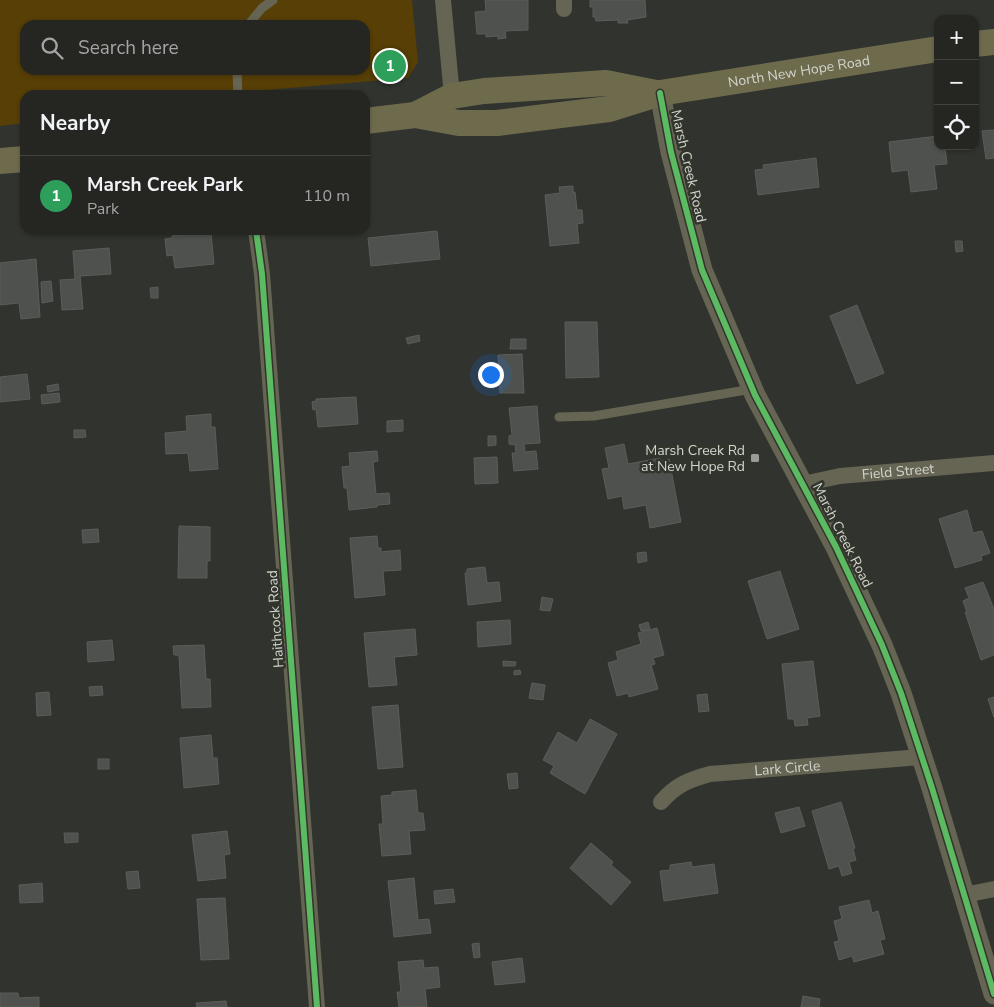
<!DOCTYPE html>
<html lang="en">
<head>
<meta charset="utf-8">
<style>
  :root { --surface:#252622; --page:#31322f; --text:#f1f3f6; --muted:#a3a5a5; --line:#424340; --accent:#9a9c97 }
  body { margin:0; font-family:"Nunito Sans",sans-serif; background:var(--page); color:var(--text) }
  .controls { position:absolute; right:15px; top:15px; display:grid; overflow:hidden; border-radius:10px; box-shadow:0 1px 4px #0004 }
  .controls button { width:45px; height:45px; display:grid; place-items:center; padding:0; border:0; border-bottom:1px solid var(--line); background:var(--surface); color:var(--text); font:25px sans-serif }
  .you { position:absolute; left:490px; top:374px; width:18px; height:18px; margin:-12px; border:4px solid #fff; border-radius:50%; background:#1a73e8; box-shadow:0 0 0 8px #1a73e833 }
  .badge { display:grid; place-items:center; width:32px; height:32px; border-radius:50%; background:var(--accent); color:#fff; font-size:16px; font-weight:700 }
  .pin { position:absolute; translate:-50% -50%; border:2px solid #fff; box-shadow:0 1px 5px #0006 }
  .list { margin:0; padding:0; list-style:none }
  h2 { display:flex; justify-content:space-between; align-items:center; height:65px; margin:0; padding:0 20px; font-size:21px }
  h2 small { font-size:16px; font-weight:400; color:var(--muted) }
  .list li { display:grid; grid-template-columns:32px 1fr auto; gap:15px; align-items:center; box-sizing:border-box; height:80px; padding:0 20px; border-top:1px solid var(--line) }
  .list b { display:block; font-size:19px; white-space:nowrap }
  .list p { margin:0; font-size:16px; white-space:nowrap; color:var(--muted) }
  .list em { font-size:16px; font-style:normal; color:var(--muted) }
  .icon { flex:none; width:28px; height:28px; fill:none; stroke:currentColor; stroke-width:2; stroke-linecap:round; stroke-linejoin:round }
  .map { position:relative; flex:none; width:994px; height:1007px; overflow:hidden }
  .search { position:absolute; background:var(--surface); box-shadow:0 1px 4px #0004; left:20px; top:20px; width:350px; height:55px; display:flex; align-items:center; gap:12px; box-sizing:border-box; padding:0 18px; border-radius:15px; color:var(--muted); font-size:19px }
  .panel { position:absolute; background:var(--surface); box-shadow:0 1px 4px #0004; left:20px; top:90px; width:350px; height:145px; border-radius:15px }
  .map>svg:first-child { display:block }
  .green { fill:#573f06; fill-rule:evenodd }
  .building { fill:#4e514d; stroke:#5b5d59 }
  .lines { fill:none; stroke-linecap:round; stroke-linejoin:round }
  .service { stroke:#666452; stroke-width:9 }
  .minor { stroke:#666452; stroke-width:16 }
  .tertiary { stroke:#666452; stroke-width:21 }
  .primary { stroke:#6e6b4d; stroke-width:26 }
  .cycleway-casing { stroke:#32352c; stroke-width:9 }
  .cycleway { stroke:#5cba63; stroke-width:6 }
  .poi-dot { fill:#9a9c97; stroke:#32352c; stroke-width:2 }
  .labels { text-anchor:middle; stroke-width:5; stroke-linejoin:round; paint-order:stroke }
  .street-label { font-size:14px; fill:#d2d5cf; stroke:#32352c }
  .poi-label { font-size:14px; fill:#d2d5cf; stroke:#32352c; text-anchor:end }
</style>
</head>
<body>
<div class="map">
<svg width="994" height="1007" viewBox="0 0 994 1007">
  <rect width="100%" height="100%" fill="#31332e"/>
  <path class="green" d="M0,0H412L418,62L408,78L206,95H25V123L0,126ZM25,25H365V70H25Z"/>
  <g class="building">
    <polygon points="485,0 528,0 528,30 505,31 506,38 498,39 498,36 486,37 486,34 477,34 475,12 486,11"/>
    <polygon points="590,0 645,0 646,17 627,20 628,23 618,23 618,20 596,21 595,17 593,17 593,7 590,7"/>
    <polygon points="994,130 994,158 986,159 982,131"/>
    <polygon points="938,136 938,146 945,146 947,164 934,165 937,189 911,192 908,170 892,172 889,142"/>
    <polygon points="816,158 819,187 758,195 755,170 764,169 763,165"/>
    <polygon points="573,186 573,192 575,192 577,210 582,210 583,223 577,224 579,243 550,246 545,195 560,193 559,187"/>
    <polygon points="189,230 208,230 208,233 211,233 214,264 175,268 173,255 167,256 165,239 172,238 172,236 189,234"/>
    <polygon points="437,231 440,259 371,266 368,238"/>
    <polygon points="955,241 962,241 963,251 956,252"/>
    <polygon points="109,248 111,274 80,276 83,309 62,310 60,280 75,279 73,251"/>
    <polygon points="36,259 40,317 21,319 19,303 0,305 0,263"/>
    <polygon points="51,281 53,301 42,303 41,282"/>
    <polygon points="158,287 158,298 151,298 150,288"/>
    <polygon points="857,305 884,373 857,384 830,316"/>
    <polygon points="565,322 597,322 599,377 566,378"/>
    <polygon points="419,335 420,341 408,344 406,338"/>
    <polygon points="511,339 526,339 526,349 510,349"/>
    <polygon points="522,354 524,393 500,393 498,355"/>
    <polygon points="27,374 30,399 0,402 0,377"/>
    <polygon points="58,384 59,390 48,392 47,386"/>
    <polygon points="59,393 60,402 42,404 41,395"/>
    <polygon points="356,397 358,424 318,427 316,409 313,410 312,402 316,401 316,399"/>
    <polygon points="537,406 540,443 524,444 525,452 536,451 538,469 514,471 512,453 516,453 515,445 509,444 509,436 512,435 509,408"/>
    <polygon points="211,414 211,427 215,427 218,469 190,471 188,453 166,454 165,433 187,431 186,416"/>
    <polygon points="403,420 403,431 387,432 387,421"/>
    <polygon points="74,430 85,430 86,437 74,438"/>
    <polygon points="488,436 496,436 496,445 488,446"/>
    <polygon points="624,444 628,464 660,458 660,461 669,459 681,522 650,528 646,505 624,509 622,496 608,499 602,469 609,468 605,448"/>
    <polygon points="377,451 378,461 373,462 376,494 389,493 390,504 377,505 377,507 349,510 347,488 344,488 342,467 350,466 349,453"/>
    <polygon points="497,457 498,483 475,484 474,458"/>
    <polygon points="967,510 973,533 982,531 990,553 981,556 982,560 955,568 939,519"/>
    <polygon points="179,526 210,527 210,561 207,561 207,578 178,578"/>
    <polygon points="98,529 99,542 83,543 82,530"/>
    <polygon points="377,536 378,548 381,548 381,552 400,550 401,570 383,571 385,595 355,598 350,538"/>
    <polygon points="646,552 647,561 638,563 637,553"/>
    <polygon points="485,567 487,583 499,582 501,601 468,605 465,573 467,573 467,569"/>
    <polygon points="780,571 799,629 767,639 748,581"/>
    <polygon points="983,582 994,609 994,655 981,660 965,612 967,612 963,601 969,598 965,588"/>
    <polygon points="542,597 553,599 550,611 540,610"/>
    <polygon points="510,620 511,644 478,647 477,622"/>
    <polygon points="648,622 650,629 641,631 639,625"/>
    <polygon points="657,628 664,655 653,658 655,664 651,665 658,689 629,697 628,693 617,696 608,663 618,660 616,652 641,644 638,633"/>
    <polygon points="415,629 417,655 394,657 397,685 369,687 364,633"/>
    <polygon points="112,640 114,660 88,662 87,642"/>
    <polygon points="204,645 206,679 210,679 211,707 182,708 179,655 174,655 173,646"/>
    <polygon points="503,661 516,662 515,666 503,666"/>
    <polygon points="813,661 820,716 807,718 808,725 795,726 794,719 788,719 782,664"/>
    <polygon points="520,670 521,674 514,675 514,671"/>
    <polygon points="532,683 545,685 543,700 529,698"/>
    <polygon points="102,686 103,695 90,696 89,687"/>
    <polygon points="49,692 51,715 37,716 36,693"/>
    <polygon points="707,694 709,711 699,712 697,695"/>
    <polygon points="994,697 994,717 988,699"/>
    <polygon points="398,705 403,767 378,769 372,707"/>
    <polygon points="590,719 617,734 585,794 550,773 554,766 543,760 558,732 577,743"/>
    <polygon points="211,735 213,758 217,758 219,784 184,788 180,738"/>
    <rect x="98" y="759" width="11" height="10"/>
    <polygon points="517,773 518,788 509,789 507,774"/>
    <polygon points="416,790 418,813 423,813 425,830 409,831 411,854 382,856 379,824 383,824 381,796 392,795 392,792"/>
    <polygon points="841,802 855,848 853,849 856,860 849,862 852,873 842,876 839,866 829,869 812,811"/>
    <polygon points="799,807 805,826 781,833 775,813"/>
    <polygon points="227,831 230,854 224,855 226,878 198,881 192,835"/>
    <polygon points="64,833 78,833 78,842 65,843"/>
    <polygon points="591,843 613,862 611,865 631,882 611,905 570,868"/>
    <polygon points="691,862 692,867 714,864 718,893 664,901 660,871 670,870 670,865"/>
    <polygon points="138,871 140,888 128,889 126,872"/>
    <polygon points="414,878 418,920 429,919 431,933 394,937 388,881"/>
    <polygon points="42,883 43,902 20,903 19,885"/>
    <polygon points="453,889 455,902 435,904 434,891"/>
    <polygon points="225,898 229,959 201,960 197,899"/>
    <polygon points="869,900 872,913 878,911 885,939 880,940 884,954 854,962 852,956 839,960 834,942 839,941 834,921 842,919 839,907"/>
    <polygon points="479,943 480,957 474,958 472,944"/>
    <polygon points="522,958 525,982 495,985 492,962"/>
    <polygon points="423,960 424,968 438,967 440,987 425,989 427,1007 399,1007 397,992 401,992 398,962"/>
    <polygon points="0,993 18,993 19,998 39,997 39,1007 0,1007"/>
    <polygon points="803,996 820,999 819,1007 801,1007"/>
    <polygon points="226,1001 227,1007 197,1007 196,1003"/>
  </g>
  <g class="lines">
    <g class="service">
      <polyline points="248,25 262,8 273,0"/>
      <polyline points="237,70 238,95"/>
      <polyline points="559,417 594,416 752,389"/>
    </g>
    <g class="minor">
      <polyline points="443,0 452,96"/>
      <polyline points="564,0 564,9"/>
      <polyline points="256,230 262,274 317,1007"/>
      <path id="s1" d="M803,484L840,476L994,463"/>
      <path id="s2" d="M661,802C676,785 688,780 710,774L921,757"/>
      <polyline points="964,895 994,889"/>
    </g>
    <polyline class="tertiary" points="660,93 671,152 702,270 755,395 836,547 882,645 901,693 932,788 994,994"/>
    <g class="primary">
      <polyline points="975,44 994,42"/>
      <polyline points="415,115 452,96 484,91 606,83 656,93"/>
      <path id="s3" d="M365,121L415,115L459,123H497L609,109L660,93L938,49"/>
      <polyline points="0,161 25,159"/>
    </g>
    <defs>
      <g id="cycleway">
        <polyline points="660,93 671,152 702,270 755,395 836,547 882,645 901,693 932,788 994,994"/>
        <polyline points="256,230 262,274 317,1007"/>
      </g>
    </defs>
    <use href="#cycleway" class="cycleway-casing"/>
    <use href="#cycleway" class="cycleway"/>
  </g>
  <rect class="poi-dot" x="750" y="453" width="10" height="10" rx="2.5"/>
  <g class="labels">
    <g class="street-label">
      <text dy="5" stroke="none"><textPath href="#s3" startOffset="440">North New Hope Road</textPath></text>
      <text transform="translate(689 166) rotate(77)" y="5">Marsh Creek Road</text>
      <text dy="5" stroke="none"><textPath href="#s1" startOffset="96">Field Street</textPath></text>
      <text transform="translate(843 535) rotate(63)" y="5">Marsh Creek Road</text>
      <text transform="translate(275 619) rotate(-94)" y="5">Haithcock Road</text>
      <text dy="5" stroke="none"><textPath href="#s2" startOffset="135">Lark Circle</textPath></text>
    </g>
    <g class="poi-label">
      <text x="745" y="455">Marsh Creek Rd<tspan x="745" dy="16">at New Hope Rd</tspan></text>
    </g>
  </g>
</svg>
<div class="controls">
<button>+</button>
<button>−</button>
<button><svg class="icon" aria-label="locate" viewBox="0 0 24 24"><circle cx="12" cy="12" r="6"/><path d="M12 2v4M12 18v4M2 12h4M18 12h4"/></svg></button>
</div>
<div class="you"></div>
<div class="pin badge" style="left:390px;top:66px;background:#2e9e5b">1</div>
<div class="search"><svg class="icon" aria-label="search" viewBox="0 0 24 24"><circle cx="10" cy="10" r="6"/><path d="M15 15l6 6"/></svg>Search here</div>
<section class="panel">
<h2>Nearby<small></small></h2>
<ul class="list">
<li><span class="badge" style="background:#2e9e5b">1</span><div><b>Marsh Creek Park</b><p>Park</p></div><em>110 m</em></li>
</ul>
</section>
</div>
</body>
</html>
